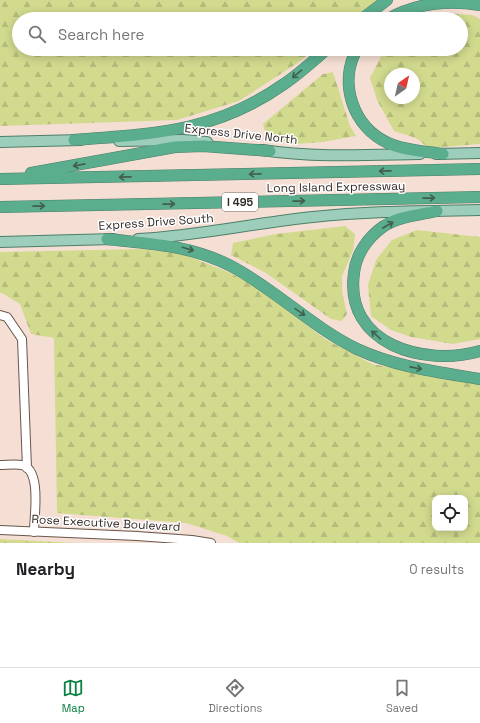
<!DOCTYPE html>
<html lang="en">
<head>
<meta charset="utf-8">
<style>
  :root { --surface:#fff; --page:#f6f6f6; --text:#202124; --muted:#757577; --line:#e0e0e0; --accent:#0b8043 }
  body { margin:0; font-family:"Space Grotesk",sans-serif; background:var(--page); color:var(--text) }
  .controls { position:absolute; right:12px; bottom:12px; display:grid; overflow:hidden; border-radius:8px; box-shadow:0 2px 10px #0003 }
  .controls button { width:36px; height:36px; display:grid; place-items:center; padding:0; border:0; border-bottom:1px solid var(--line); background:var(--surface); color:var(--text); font:20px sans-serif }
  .compass { position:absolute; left:384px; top:68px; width:36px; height:36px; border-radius:50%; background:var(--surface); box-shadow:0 2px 10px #0003; rotate:34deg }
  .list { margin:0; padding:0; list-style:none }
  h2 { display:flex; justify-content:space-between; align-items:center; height:52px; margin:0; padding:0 16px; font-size:17px }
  h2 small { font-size:13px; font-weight:400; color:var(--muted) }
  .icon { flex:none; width:22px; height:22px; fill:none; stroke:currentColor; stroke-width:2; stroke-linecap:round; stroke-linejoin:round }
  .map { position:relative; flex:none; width:480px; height:543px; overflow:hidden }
  .search { position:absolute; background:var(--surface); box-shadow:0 2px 10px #0003; left:12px; right:12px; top:12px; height:44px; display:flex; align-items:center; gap:10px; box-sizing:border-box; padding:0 14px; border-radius:22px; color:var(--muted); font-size:15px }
  .sheet { height:124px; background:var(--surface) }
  nav { display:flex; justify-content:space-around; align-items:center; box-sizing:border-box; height:56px; border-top:1px solid var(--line); background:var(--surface); font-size:11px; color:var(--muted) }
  nav a { display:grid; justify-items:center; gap:2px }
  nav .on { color:var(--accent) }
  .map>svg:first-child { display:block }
  .forest { fill:url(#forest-firs); fill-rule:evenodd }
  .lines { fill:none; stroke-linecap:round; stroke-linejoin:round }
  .minor-casing { stroke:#68564d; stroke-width:10 }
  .major-casing { stroke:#4c7f69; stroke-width:12 }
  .highway-casing { stroke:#4c7f69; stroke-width:12 }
  .minor { stroke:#fff; stroke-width:8 }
  .major { stroke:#9ccebb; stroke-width:10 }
  .highway { stroke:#5aad8d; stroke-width:11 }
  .oneway { stroke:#425e4f }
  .labels { text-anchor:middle; stroke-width:3; stroke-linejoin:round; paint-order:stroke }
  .shield { fill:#fff; stroke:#706a67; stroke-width:1 }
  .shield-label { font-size:11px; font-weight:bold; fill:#322a26 }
  .street-label { font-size:12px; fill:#322a26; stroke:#fff }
</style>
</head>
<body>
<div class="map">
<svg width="480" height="543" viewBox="0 0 480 543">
  <defs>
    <pattern id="forest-firs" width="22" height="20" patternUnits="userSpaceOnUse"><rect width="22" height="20" fill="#d2da8e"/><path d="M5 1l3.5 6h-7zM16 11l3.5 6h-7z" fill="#b5bb7a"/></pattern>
  </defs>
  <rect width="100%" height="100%" fill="#f5dfd4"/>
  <g class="forest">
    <polygon points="0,0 377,0 353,19 19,19 19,49 315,49 296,64 239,101 177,120 0,126"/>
    <path d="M430,12L472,15L480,19V144L429,148L416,138L394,131L377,100L370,78L385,49H461V19H419ZM390,74H414V98H390Z"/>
    <polygon points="333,72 350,126 356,136 323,142 296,144 266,136 263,124 323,74"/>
    <polygon points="345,226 355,234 353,251 342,276 342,291 347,314 342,321 331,319 266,273 231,255 233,243 276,234"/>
    <polygon points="417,230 480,237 480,339 453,344 411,337 391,330 371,316 368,285 376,260 392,240"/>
    <path d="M142,249L183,254L228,272L255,286L325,339L372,364L480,384V543H239L227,536L186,523L57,513L54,338L31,334L20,304L2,293H0V252ZM435,498H465V528H435Z"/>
    <polygon points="0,539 75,543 0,543"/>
  </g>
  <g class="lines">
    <defs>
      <g id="minor">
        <polyline points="0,315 7,317 22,339 27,468"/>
        <path d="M0,465C7,465 15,464 22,465C42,470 34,516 34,532"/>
        <polyline points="0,530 137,536 192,540 211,543"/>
      </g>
      <g id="major">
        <polyline points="119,141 183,140 207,142"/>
        <polyline points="0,142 81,140"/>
        <path d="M262,150C314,158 368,155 420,154"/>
        <polyline points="436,154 480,153"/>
        <path d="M138,239C197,236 254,223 313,217C368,211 424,211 480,210"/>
        <polyline points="0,242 114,239"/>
      </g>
      <g id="highway">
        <polyline points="362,19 387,0"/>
        <path d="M388,19C416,3 448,0 480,5"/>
        <path d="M357,49C338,83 353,127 388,143C405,151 425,151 443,154"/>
        <path d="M74,140C154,134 216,132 284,84C299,74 313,61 327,49"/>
        <polyline points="31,173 175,147 203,146 270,151"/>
        <polyline points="0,179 480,169"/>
        <polyline points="0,207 480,197"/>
        <path d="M437,211C419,215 400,216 384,226C368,237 356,254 354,273C344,345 425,367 480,351"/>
        <path d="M107,239C152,244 190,245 231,266C275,289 312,327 357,349C396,367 438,372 480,379"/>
      </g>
    </defs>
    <use href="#minor" class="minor-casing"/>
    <use href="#major" class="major-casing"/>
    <use href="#highway" class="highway-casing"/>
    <use href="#minor" class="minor"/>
    <use href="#major" class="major"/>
    <use href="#highway" class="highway"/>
  </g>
  <defs><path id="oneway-shaft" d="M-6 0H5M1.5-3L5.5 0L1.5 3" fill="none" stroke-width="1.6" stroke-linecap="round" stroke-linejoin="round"/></defs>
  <g class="oneway">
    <use href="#oneway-shaft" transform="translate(297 74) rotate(141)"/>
    <use href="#oneway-shaft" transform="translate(79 165) rotate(169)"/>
    <use href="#oneway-shaft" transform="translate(385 171) rotate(179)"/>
    <use href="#oneway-shaft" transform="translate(255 174) rotate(179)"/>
    <use href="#oneway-shaft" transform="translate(125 177) rotate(179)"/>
    <use href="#oneway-shaft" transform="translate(429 198) rotate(-1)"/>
    <use href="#oneway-shaft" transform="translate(299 201) rotate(-1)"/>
    <use href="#oneway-shaft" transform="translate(169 204) rotate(-1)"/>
    <use href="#oneway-shaft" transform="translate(39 206) rotate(-1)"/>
    <use href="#oneway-shaft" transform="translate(388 225) rotate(-30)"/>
    <use href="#oneway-shaft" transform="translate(188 249) rotate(16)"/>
    <use href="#oneway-shaft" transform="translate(300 312) rotate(35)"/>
    <use href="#oneway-shaft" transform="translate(376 335) rotate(-139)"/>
    <use href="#oneway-shaft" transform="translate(416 368) rotate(11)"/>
  </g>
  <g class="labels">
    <rect class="shield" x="222" y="193" width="36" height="18" rx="3"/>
    <g class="shield-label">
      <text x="240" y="206">I 495</text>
    </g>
    <g class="street-label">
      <text transform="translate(241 134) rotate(6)" y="4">Express Drive North</text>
      <text transform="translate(336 187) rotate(-1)" y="4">Long Island Expressway</text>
      <text transform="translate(156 222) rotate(-4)" y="4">Express Drive South</text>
      <text transform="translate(106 523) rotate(3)" y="4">Rose Executive Boulevard</text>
    </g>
  </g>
</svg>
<div class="controls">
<button><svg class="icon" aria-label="locate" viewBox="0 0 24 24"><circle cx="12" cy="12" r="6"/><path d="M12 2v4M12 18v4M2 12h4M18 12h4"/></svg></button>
</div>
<svg class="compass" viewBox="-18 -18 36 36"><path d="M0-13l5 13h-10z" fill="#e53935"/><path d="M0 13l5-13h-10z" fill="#757577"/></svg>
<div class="search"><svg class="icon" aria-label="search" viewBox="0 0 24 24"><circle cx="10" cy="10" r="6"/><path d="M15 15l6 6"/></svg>Search here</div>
</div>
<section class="sheet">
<h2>Nearby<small>0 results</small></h2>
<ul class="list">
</ul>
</section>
<nav>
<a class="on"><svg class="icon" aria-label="map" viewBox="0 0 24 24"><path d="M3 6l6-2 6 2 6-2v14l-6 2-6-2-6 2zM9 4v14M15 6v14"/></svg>Map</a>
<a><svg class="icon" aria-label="directions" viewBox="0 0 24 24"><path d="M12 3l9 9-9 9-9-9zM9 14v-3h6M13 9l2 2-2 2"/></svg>Directions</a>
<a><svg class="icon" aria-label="saved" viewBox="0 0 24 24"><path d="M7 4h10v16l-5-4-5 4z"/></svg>Saved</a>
</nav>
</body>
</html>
